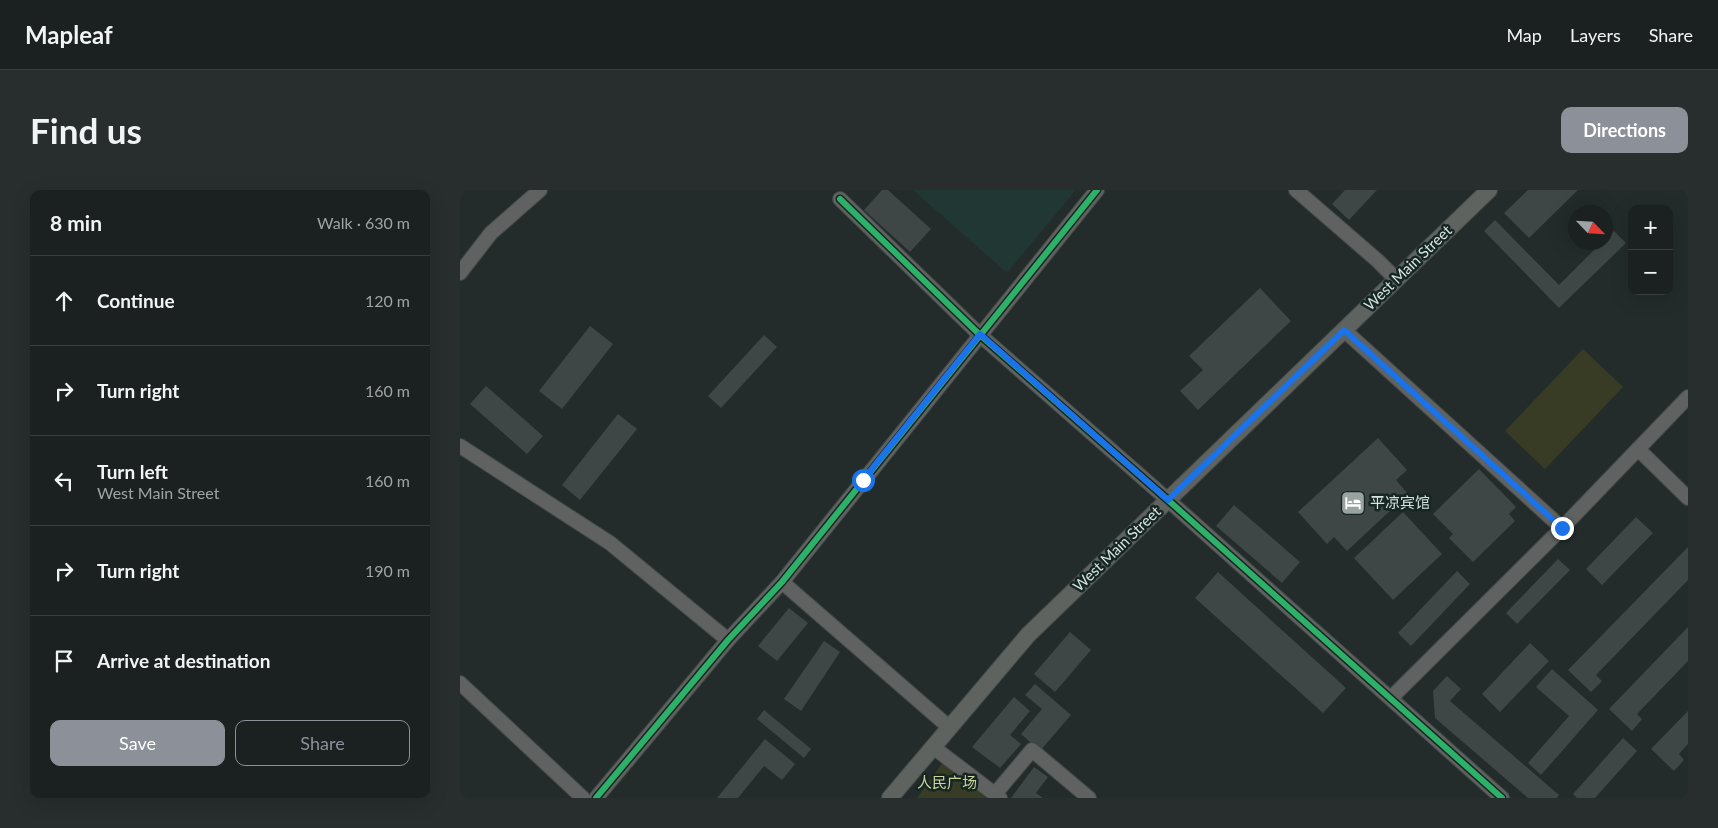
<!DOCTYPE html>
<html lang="en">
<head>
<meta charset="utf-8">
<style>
  :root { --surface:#1a2120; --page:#272e2d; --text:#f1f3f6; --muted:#9fa3a5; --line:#383e3e; --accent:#8c9099 }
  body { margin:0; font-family:Lato,"Noto Sans SC",sans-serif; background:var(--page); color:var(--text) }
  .controls { position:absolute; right:15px; top:15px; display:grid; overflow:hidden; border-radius:10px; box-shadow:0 5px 20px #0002 }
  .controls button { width:45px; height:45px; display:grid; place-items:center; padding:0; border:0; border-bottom:1px solid var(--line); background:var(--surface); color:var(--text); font:25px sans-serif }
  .compass { position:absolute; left:1108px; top:15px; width:45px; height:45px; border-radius:50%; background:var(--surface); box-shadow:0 5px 20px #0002; rotate:115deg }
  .stop { position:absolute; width:15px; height:15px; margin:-11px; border:4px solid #1a73e8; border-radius:50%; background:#fff }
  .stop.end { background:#1a73e8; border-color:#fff; box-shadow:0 1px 5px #0008 }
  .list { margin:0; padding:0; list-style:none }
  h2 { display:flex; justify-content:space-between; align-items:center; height:65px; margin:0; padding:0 20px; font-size:21px }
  h2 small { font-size:16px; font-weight:400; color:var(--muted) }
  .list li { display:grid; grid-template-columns:32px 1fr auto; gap:15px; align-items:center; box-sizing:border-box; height:90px; padding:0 20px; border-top:1px solid var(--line) }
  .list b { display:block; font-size:19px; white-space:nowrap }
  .list p { margin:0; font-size:16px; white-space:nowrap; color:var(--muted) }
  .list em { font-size:16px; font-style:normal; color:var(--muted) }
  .actions { display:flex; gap:10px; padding:15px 20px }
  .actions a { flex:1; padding:11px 0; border:1px solid var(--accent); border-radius:10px; text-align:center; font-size:18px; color:var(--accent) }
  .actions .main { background:var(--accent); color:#fff }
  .icon { flex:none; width:28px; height:28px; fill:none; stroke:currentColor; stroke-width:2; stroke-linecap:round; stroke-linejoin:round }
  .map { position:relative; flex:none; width:1228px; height:608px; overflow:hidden; border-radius:10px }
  header { display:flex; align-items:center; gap:30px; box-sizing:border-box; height:70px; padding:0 25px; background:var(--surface); border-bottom:1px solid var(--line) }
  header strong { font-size:24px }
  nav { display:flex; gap:28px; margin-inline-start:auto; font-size:18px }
  .intro { display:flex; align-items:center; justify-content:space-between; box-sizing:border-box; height:120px; padding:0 30px }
  h1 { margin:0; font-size:35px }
  .button { padding:12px 22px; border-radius:10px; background:var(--accent); color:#fff; font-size:18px; font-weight:700 }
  main { display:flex; gap:30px; padding:0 30px }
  aside { flex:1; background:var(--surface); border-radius:10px; box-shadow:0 5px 20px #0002 }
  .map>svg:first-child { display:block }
  .built { fill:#203733 }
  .green { fill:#383c25 }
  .building { fill:#3e4646 }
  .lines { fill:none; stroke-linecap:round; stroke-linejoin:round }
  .minor-casing { stroke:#414846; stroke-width:16 }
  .major-casing { stroke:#414846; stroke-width:18 }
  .minor { stroke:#5f6260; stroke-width:14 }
  .major { stroke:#5e6360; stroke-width:16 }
  .cycleway-casing { stroke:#152623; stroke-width:9 }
  .cycleway { stroke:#2db169; stroke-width:6 }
  .route { stroke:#1a73e8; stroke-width:6 }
  .labels { text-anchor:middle; stroke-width:5; stroke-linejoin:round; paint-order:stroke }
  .street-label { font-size:15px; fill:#d8e3e0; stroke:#152623 }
  .poi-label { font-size:15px; fill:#d8e3e0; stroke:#152623; text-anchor:start }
  .park-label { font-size:15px; fill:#cbd59a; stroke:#152623 }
</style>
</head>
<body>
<header>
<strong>Mapleaf</strong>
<nav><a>Map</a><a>Layers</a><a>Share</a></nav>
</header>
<div class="intro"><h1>Find us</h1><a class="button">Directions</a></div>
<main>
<aside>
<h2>8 min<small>Walk · 630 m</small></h2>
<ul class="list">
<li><svg class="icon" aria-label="ahead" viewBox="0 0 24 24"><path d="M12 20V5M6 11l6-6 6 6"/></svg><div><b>Continue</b></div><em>120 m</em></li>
<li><svg class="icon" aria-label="right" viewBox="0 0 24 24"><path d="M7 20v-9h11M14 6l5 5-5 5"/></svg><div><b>Turn right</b></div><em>160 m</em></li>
<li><svg class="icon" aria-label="left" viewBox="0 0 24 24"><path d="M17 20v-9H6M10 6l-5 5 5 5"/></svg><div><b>Turn left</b><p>West Main Street</p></div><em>160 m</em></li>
<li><svg class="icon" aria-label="right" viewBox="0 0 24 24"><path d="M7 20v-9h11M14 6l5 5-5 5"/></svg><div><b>Turn right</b></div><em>190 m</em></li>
<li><svg class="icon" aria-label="arrive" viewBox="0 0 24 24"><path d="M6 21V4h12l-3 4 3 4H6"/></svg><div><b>Arrive at destination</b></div></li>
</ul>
<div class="actions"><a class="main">Save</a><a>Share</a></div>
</aside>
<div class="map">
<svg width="1228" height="608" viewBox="0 0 1228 608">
  <rect width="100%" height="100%" fill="#232c2a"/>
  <polygon class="built" points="453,0 616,0 547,83"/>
  <g class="green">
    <polygon points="1123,159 1163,197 1085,279 1045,241"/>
    <polygon points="484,571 533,608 457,608"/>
  </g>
  <g class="building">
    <polygon points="422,0 428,0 471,39 450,62 404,20"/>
    <polygon points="885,0 917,0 889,30 872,14"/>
    <polygon points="1068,0 1118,0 1069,48 1044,23"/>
    <polygon points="1035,30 1099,95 1142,52 1146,52 1146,49 1154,41 1166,53 1099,118 1024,41"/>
    <polygon points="800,98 831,131 738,220 720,201 743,180 729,166"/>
    <polygon points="130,136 153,154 102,219 79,201"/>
    <polygon points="304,145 317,157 261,218 248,206"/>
    <polygon points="26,196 83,246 67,264 10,214"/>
    <polygon points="158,224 177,239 120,310 102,295"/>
    <polygon points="918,248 947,280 936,290 948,304 887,361 874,347 867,354 838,322"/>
    <polygon points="1019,279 1056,317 1049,324 1055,331 1013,372 989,348 993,344 973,324"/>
    <polygon points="774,315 840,372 822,393 756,336"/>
    <polygon points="943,322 982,364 933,410 894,368"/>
    <polygon points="1176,327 1193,343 1142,395 1126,379"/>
    <polygon points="1228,357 1228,390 1136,485 1142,491 1131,502 1108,480"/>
    <polygon points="1098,369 1110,380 1057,434 1046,423"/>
    <polygon points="997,381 1010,394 951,456 938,443"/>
    <polygon points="758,382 886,498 863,523 735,408"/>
    <polygon points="329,418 348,433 317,471 298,456"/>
    <polygon points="1228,437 1228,471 1177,524 1182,529 1172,541 1149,519"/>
    <polygon points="610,442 631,460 595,502 574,484"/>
    <polygon points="364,451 380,462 341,521 324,509"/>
    <polygon points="1070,453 1089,471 1040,522 1022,504"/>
    <polygon points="1092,479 1138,520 1081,585 1068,573 1109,526 1076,497"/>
    <polygon points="987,486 1001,499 990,511 1099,605 1097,608 1068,608 975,528 973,501"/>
    <polygon points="575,494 611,525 580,561 561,544 582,519 565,505"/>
    <polygon points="554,507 570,521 550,545 561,554 540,578 512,557"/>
    <polygon points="304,520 351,559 344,568 297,529"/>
    <polygon points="1228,521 1228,554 1219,564 1224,570 1214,581 1191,559"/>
    <polygon points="1163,548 1177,561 1135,608 1117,608 1113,604"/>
    <polygon points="305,549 335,574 322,590 304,576 278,608 257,608"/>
    <polygon points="574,577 588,587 576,603 583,608 551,608"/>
  </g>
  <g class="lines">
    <defs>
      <g id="minor">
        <polyline points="836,0 918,71 936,89"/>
        <polyline points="380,9 520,145 708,310 1042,608"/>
        <polyline points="0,83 31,43 80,0"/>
        <polyline points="884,140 1102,338"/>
        <polyline points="0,256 150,353 268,450"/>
        <polyline points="1178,259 1228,308"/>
        <polyline points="322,392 490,538"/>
        <polyline points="0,493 123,608"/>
        <polyline points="931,508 1102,338 1228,207"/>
        <polyline points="473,557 540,608"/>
        <polyline points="535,604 572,560 629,608"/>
        <polyline points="136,608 268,450 322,392 637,0"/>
      </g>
      <polyline id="major" points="430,608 568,445 1029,0"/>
    </defs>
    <use href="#minor" class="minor-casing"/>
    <use href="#major" class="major-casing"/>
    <use href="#minor" class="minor"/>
    <use href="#major" class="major"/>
    <defs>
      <g id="cycleway">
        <polyline points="380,9 520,145 708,310 1042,608"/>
        <polyline points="136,608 268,450 322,392 637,0"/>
      </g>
    </defs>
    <use href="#cycleway" class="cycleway-casing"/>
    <use href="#cycleway" class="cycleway"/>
  </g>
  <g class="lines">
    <polyline class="route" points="403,290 520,144 708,310 884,140 1102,338"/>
  </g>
  <defs>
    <symbol id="hotel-square" viewBox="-11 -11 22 22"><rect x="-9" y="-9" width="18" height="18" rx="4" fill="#99a3a0" stroke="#152623"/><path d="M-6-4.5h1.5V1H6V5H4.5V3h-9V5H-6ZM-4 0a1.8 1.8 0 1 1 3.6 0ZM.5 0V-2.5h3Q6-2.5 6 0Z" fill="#fff"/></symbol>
  </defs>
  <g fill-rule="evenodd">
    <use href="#hotel-square" x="879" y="299" width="28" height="28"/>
  </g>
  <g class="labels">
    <g class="street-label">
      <text transform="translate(948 78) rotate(-44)" y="5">West Main Street</text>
      <text transform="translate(657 359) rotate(-44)" y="5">West Main Street</text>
    </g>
    <g class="poi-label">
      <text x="910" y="318">平凉宾馆</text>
    </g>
    <g class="park-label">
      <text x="487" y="598">人民广场</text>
    </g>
  </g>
</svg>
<div class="controls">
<button>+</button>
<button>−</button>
</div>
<svg class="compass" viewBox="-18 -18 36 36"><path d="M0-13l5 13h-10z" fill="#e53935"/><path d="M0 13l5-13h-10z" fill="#9fa3a5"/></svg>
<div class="stop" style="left:403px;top:290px"></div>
<div class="stop end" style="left:1102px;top:338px"></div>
</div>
</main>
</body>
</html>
